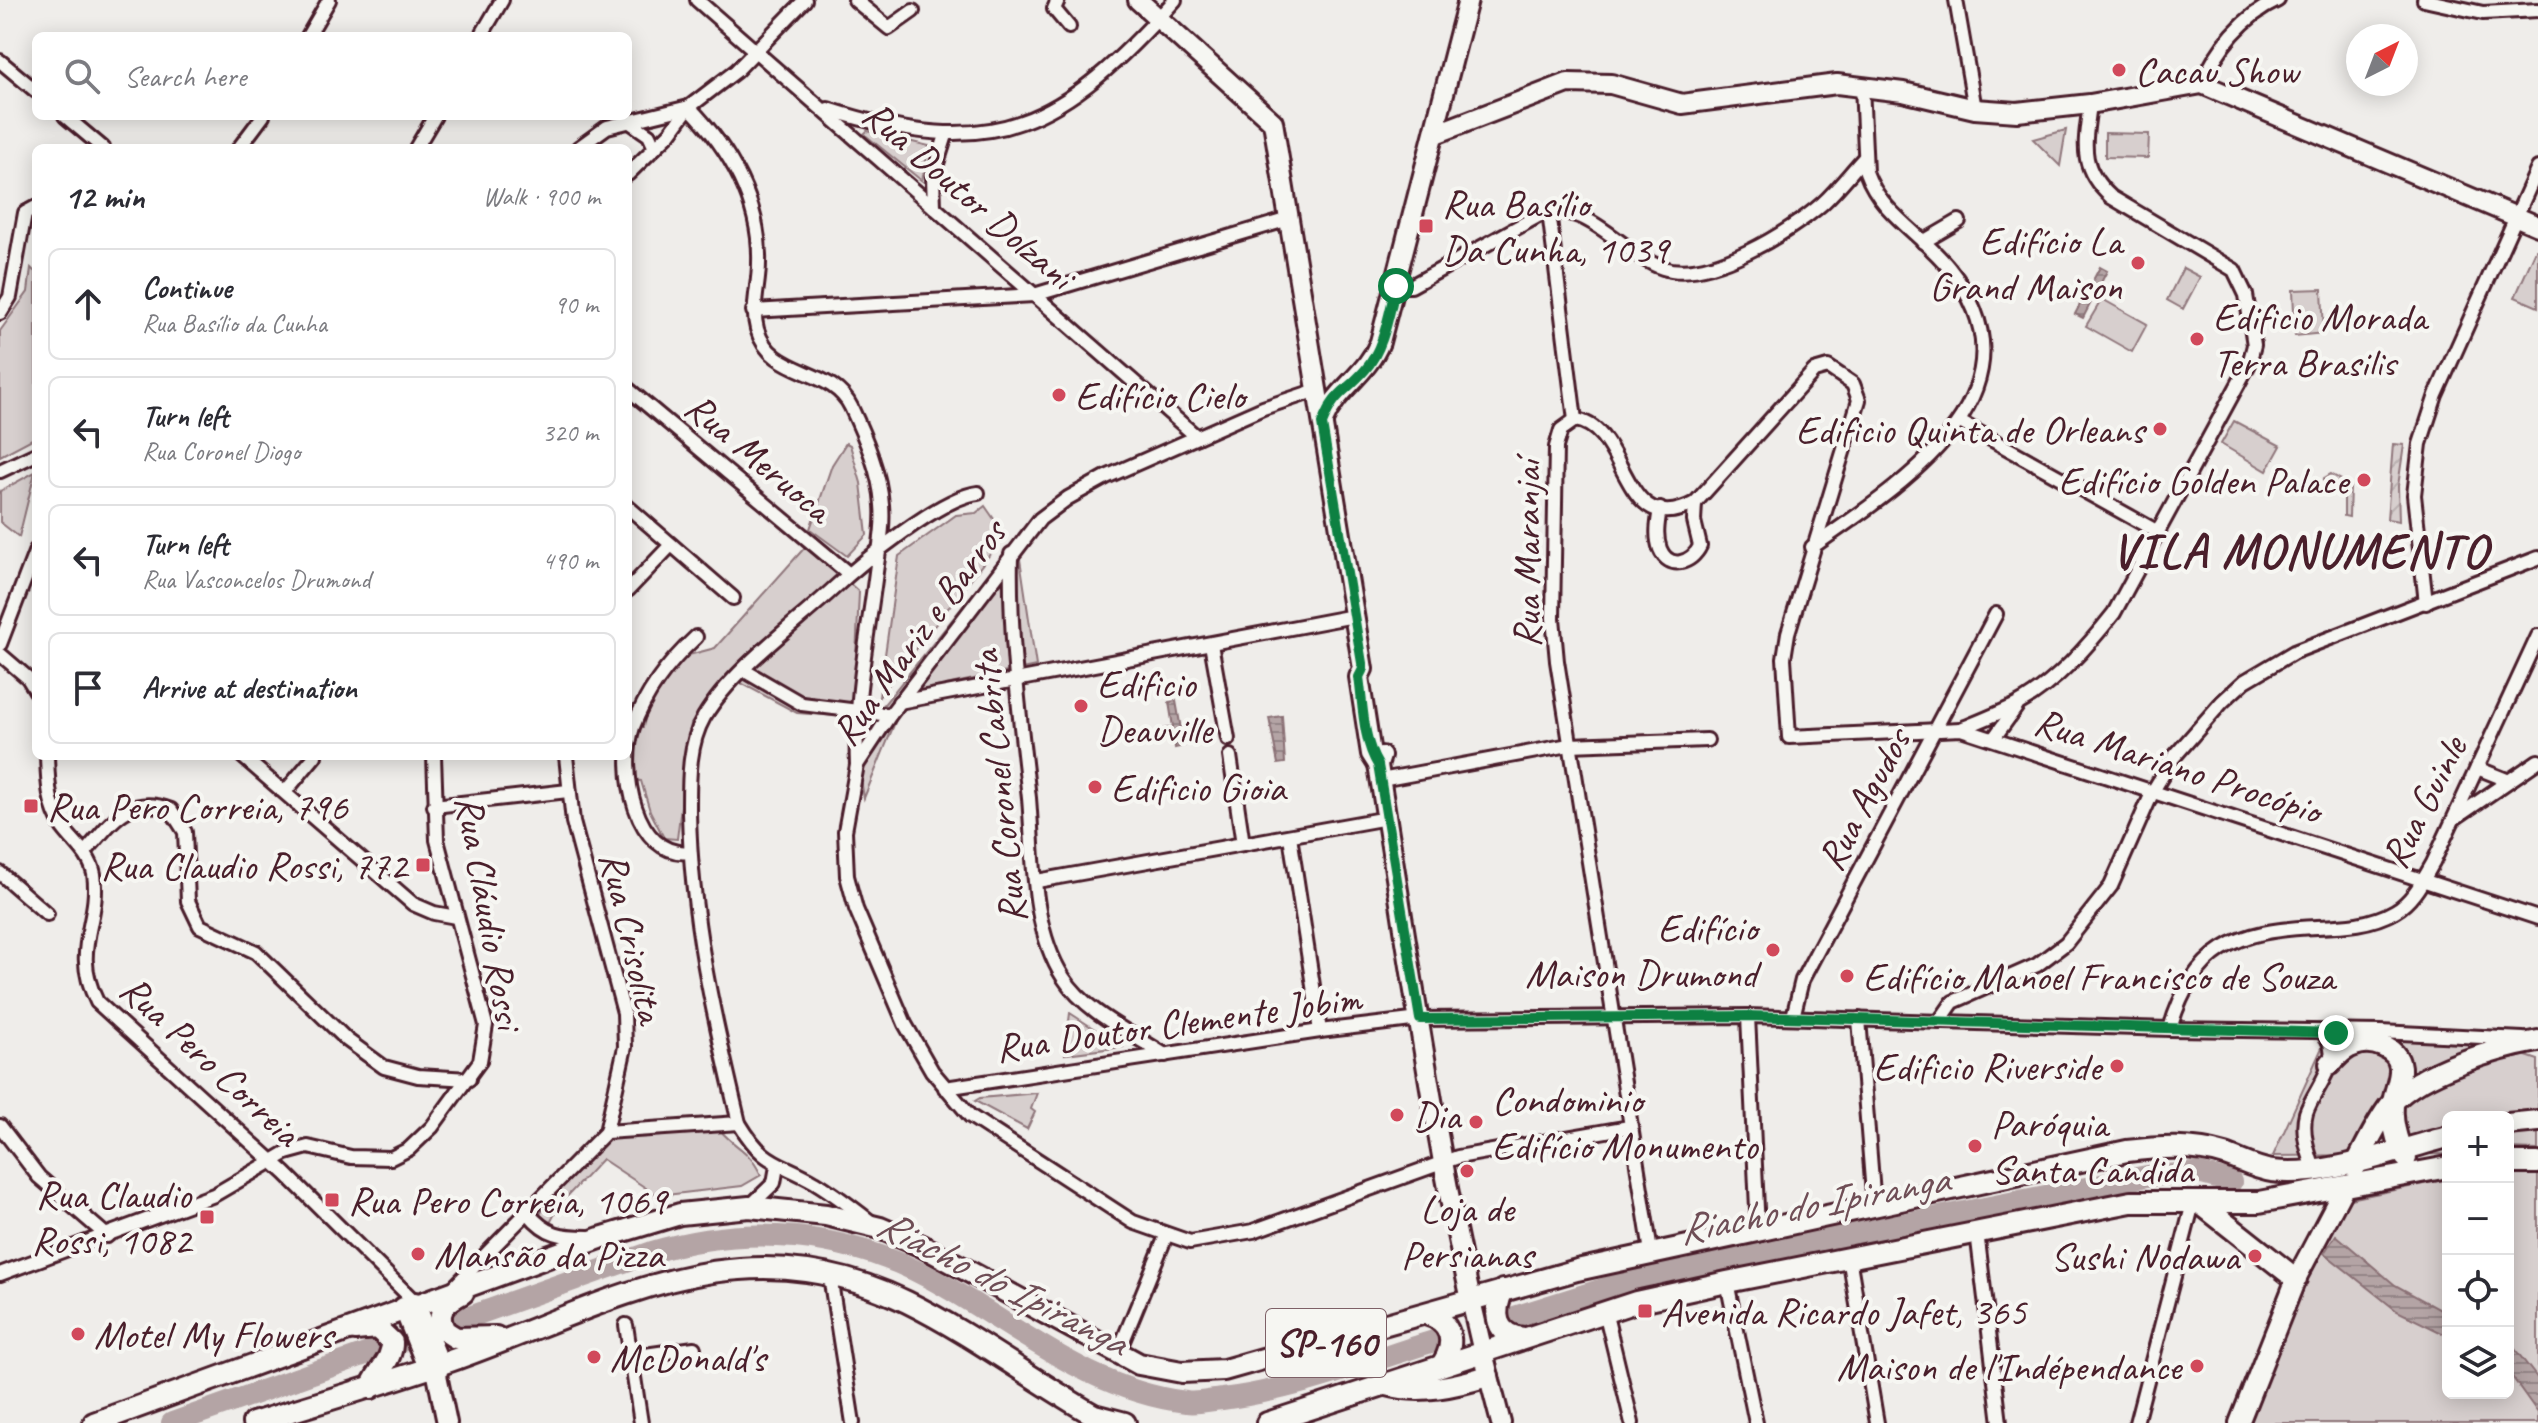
<!DOCTYPE html>
<html lang="en">
<head>
<meta charset="utf-8">
<style>
  :root { --surface:#fff; --page:#f2f2f3; --text:#2b2b33; --muted:#7c7c81; --line:#e1e1e2 }
  body { margin:0; font-family:Caveat,sans-serif; background:var(--page); color:var(--text) }
  .controls { position:absolute; right:24px; bottom:24px; display:grid; overflow:hidden; border-radius:12px; box-shadow:0 4px 20px #0003 }
  .controls button { width:72px; height:72px; display:grid; place-items:center; padding:0; border:0; border-bottom:2px solid var(--line); background:var(--surface); color:var(--text); font:40px sans-serif }
  .compass { position:absolute; left:2346px; top:24px; width:72px; height:72px; border-radius:50%; background:var(--surface); box-shadow:0 4px 20px #0003; rotate:42deg }
  .stop { position:absolute; width:24px; height:24px; margin:-18px; border:6px solid #0b8043; border-radius:50%; background:#fff }
  .stop.end { background:#0b8043; border-color:#fff; box-shadow:0 2px 8px #0008 }
  .list { margin:0; padding:0; list-style:none }
  h2 { display:flex; justify-content:space-between; align-items:center; height:104px; margin:0; padding:0 32px; font-size:34px }
  h2 small { font-size:26px; font-weight:400; color:var(--muted) }
  .list li { display:grid; grid-template-columns:52px 1fr auto; gap:24px; align-items:center; box-sizing:border-box; height:112px; margin:0 16px 16px; padding:0 16px; border:2px solid var(--line); border-radius:12px }
  .list b { display:block; font-size:30px; white-space:nowrap }
  .list p { margin:0; font-size:26px; white-space:nowrap; color:var(--muted) }
  .list em { font-size:26px; font-style:normal; color:var(--muted) }
  .icon { flex:none; width:44px; height:44px; fill:none; stroke:currentColor; stroke-width:2; stroke-linecap:round; stroke-linejoin:round }
  .map { position:relative; flex:none; width:2538px; height:1423px; overflow:hidden }
  .search { position:absolute; background:var(--surface); box-shadow:0 4px 20px #0003; left:32px; top:32px; width:600px; height:88px; display:flex; align-items:center; gap:20px; box-sizing:border-box; padding:0 28px; border-radius:12px; color:var(--muted); font-size:30px }
  .panel { position:absolute; background:var(--surface); box-shadow:0 4px 20px #0003; left:32px; top:144px; width:600px; height:616px; border-radius:12px }
  .map>svg:first-child { display:block }
  .green { fill:#d7cfce; stroke:#90777c; stroke-width:2 }
  .garden { fill:url(#garden-furrows); stroke:#90777c; stroke-width:2 }
  .water { fill:url(#water-rules); stroke:#8a6f74; stroke-width:2 }
  .lines { fill:none; stroke-linecap:round; stroke-linejoin:round }
  .river { stroke:#b4a4a5; stroke-width:22 }
  .street-casing { stroke:#4a1f2b; stroke-width:18 }
  .secondary-casing { stroke:#4a1f2b; stroke-width:24 }
  .primary-casing { stroke:#4a1f2b; stroke-width:26 }
  .street { stroke:#f6f6f2; stroke-width:12 }
  .secondary { stroke:#f6f6f2; stroke-width:18 }
  .primary { stroke:#f6f6f2; stroke-width:20 }
  .route { stroke:#0b8043; stroke-width:10 }
  .poi-dot { fill:#d1495b; stroke:#f6f6f2; stroke-width:3 }
  .labels { text-anchor:middle; stroke-width:8; stroke-linejoin:round; paint-order:stroke }
  .shield { fill:#f6f6f2; stroke:#7e6067; stroke-width:2 }
  .shield-label { font-size:38px; font-weight:bold; fill:#4a1f2b }
  .poi-label { font-size:40px; fill:#4a1f2b; stroke:#f6f6f2; text-anchor:start }
  .street-label { font-size:40px; fill:#4a1f2b; stroke:#f6f6f2 }
  .water-label { font-size:42px; font-style:italic; fill:#6f4e56; stroke:#f6f6f2 }
  .district-label { font-size:48px; font-weight:bold; letter-spacing:2px; fill:#4a1f2b; stroke:#f6f6f2 }
</style>
</head>
<body>
<div class="map">
<svg width="2538" height="1423" viewBox="0 0 2538 1423">
  <defs>
    <pattern id="garden-furrows" width="10" height="10" patternUnits="userSpaceOnUse" patternTransform="scale(2)"><rect width="10" height="10" fill="#d7cfce"/><path d="M-1 1l2-2M0 10L10 0M9 11l2-2" fill="none" stroke="#bab1b1"/></pattern>
    <pattern id="water-rules" width="6" height="5" patternUnits="userSpaceOnUse" patternTransform="scale(2)"><rect width="6" height="5" fill="#b4a4a5"/><path d="M0 2.5h6" fill="none" stroke="#948587"/></pattern>
  </defs>
  <rect width="100%" height="100%" fill="#efedea"/>
  <filter id="ink" filterUnits="userSpaceOnUse"><feTurbulence type="fractalNoise" baseFrequency=".0125" numOctaves="2"/><feDisplacementMap in="SourceGraphic" scale="16" xChannelSelector="R" yChannelSelector="G"/><feConvolveMatrix kernelMatrix="1 2 1 2 8 2 1 2 1" color-interpolation-filters="sRGB"/></filter>
  <g filter="url(#ink)">
    <g class="green">
      <polygon points="2066,130 2060,166 2033,139"/>
      <polygon points="867,131 929,146 922,181 864,134"/>
      <polygon points="2105,133 2149,134 2148,158 2105,157"/>
      <polygon points="2536,250 2538,250 2538,307 2515,297"/>
      <polygon points="31,268 36,273 36,437 0,456 0,331 28,292"/>
      <polygon points="2183,268 2200,277 2183,309 2167,300"/>
      <polygon points="2322,289 2324,333 2295,336 2293,290"/>
      <polygon points="2102,299 2147,324 2132,352 2086,326"/>
      <polygon points="2234,421 2281,446 2267,471 2221,444"/>
      <polygon points="846,443 850,445 861,483 867,535 847,556 810,529 832,465"/>
      <polygon points="35,472 19,537 0,522 0,491"/>
      <polygon points="2331,474 2343,481 2343,486 2350,487 2349,517 2344,516 2344,491 2323,490 2324,478"/>
      <polygon points="985,506 1005,535 879,697 899,556 956,515 976,513"/>
      <polygon points="1017,539 1036,666 907,693 864,798 851,717 797,713 728,676 691,724 677,839 664,838 650,811 641,781 632,780 637,727 643,727 649,703 685,656 715,648 807,545 859,592 854,701 882,707"/>
      <polygon points="1070,1013 1122,1047 1065,1054"/>
      <polygon points="2374,1036 2482,1041 2538,1060 2538,1150 2508,1149 2508,1117 2448,1117 2448,1154 2273,1156 2324,1043 2330,1038"/>
      <polygon points="1037,1093 1031,1109 1035,1112 1027,1129 975,1101 980,1098"/>
      <path d="M719,1129C737,1150 748,1148 761,1175L742,1186L658,1196L602,1159L560,1204L549,1225L538,1216L607,1134Z"/>
      <polygon points="2508,1175 2538,1175 2538,1423 2249,1423 2305,1282 2350,1199 2448,1179 2448,1393 2508,1393"/>
    </g>
    <polygon class="garden" points="2393,444 2404,445 2398,486 2399,521 2387,519"/>
    <g class="water">
      <polygon points="2100,267 2107,271 2083,318 2075,314"/>
      <polygon points="1176,701 1184,746 1175,748 1174,740 1165,741 1163,729 1173,727 1169,702"/>
      <polygon points="1282,716 1285,763 1278,764 1269,718"/>
      <polygon points="2336,1235 2395,1285 2448,1314 2448,1336 2397,1311 2324,1253"/>
      <polygon points="2508,1340 2538,1379 2538,1413 2508,1371"/>
    </g>
    <g class="lines">
      <g class="river">
        <polyline points="1508,1319 1651,1274 2147,1176 2198,1173 2231,1182"/>
        <path d="M172,1423L652,1252C747,1223 845,1232 932,1279C1016,1325 1088,1390 1186,1402C1197,1404 1210,1400 1222,1399C1295,1390 1367,1362 1437,1340"/>
      </g>
      <defs>
        <g id="street">
          <polyline points="697,0 1197,437"/>
          <polyline points="855,0 889,28 913,11"/>
          <polyline points="1058,0 1054,9 1069,27"/>
          <polyline points="1956,0 1975,109"/>
          <polyline points="2424,0 2483,13 2538,10"/>
          <polyline points="308,36 329,0"/>
          <polyline points="481,36 502,0"/>
          <polyline points="0,61 36,91"/>
          <path d="M2202,84C2217,48 2243,16 2278,0"/>
          <path d="M689,107C730,149 761,203 759,263C759,286 751,307 757,329C771,378 831,366 851,407C865,437 880,472 882,505C884,528 879,549 876,572C868,635 854,701 857,765"/>
          <path d="M828,109C995,163 1062,126 1175,0"/>
          <polyline points="65,116 103,148"/>
          <polyline points="630,122 649,135 655,148"/>
          <polyline points="239,148 263,116"/>
          <polyline points="416,148 435,116"/>
          <polyline points="578,148 607,127 689,107"/>
          <polyline points="628,174 670,133 689,107 736,71 805,0"/>
          <polyline points="934,207 933,176 946,135"/>
          <polyline points="1549,212 1575,420"/>
          <polyline points="1923,242 1959,221"/>
          <path d="M1396,286H1411L1538,216C1586,196 1621,254 1663,268C1708,283 1790,232 1823,203C1838,189 1851,172 1865,157"/>
          <polyline points="753,311 1034,295 1289,219"/>
          <polyline points="0,313 10,297 25,213 36,207"/>
          <polyline points="628,389 849,574"/>
          <polyline points="1317,390 1263,408 1106,477 1068,498 1040,519 890,715 857,765 845,831 847,876 856,909 905,1024 932,1071 970,1116 1133,1222 1190,1242 1253,1231 1458,1157 1629,1127"/>
          <polyline points="1960,422 2158,532"/>
          <polyline points="0,471 36,454"/>
          <polyline points="628,507 733,598"/>
          <path d="M1660,509C1658,521 1655,536 1660,549C1669,571 1692,563 1700,546L1694,521L1695,503"/>
          <path d="M1812,547C1905,483 2048,391 1949,268C1922,234 1881,214 1866,172L1862,85"/>
          <path d="M1011,554C1009,636 1020,717 1029,798C1034,856 1031,927 1063,977C1086,1013 1130,1032 1165,1055"/>
          <polyline points="628,590 671,545"/>
          <polyline points="2426,603 2414,495 2420,444 2436,395 2538,168"/>
          <polyline points="0,644 36,550"/>
          <polyline points="1211,644 1228,739"/>
          <polyline points="0,654 28,678 36,691"/>
          <polyline points="745,671 802,704 890,715"/>
          <polyline points="899,702 1354,616"/>
          <path d="M1961,729C1980,721 2000,713 2018,704C2056,683 2088,646 2114,613L2249,364L2254,345L2246,295L2234,270L2111,197C2078,167 2085,144 2090,104"/>
          <polyline points="1994,738 2017,706"/>
          <path d="M47,756C48,782 48,805 63,828C74,843 90,854 94,874C101,922 70,948 97,1002L285,1173L415,1302"/>
          <polyline points="242,756 413,904 434,913 456,917"/>
          <polyline points="566,756 573,822 624,1013 625,1047 606,1132"/>
          <polyline points="1230,756 1243,844"/>
          <polyline points="2477,768 2507,780"/>
          <polyline points="1381,780 1569,745 1707,740"/>
          <polyline points="285,792 315,756"/>
          <polyline points="434,806 568,791"/>
          <polyline points="2455,818 2538,761"/>
          <polyline points="1290,836 1320,1031"/>
          <path d="M85,852C111,824 127,793 171,810L185,832L188,901L200,926L256,952L347,1040L384,1067L418,1076L469,1079"/>
          <path d="M690,852C634,859 619,768 633,727C646,692 669,662 696,637"/>
          <polyline points="0,873 47,914"/>
          <polyline points="1037,881 1387,818"/>
          <polyline points="1748,1016 1758,1230"/>
          <polyline points="1793,1017 1802,980 1996,614"/>
          <polyline points="1859,1019 1874,1206"/>
          <polyline points="1939,1022 1953,1002 2037,965 2066,943 2111,886 2153,791 2173,758 2222,702 2245,681 2294,652 2538,558"/>
          <path d="M2170,1029C2193,948 2237,930 2317,927C2344,926 2371,925 2395,911C2413,901 2423,880 2433,863L2538,636"/>
          <polyline points="945,1088 1320,1031 1420,1019 1748,1016 2170,1029 2380,1032 2523,1039"/>
          <polyline points="0,1126 39,1177 107,1236"/>
          <path d="M2314,1169C2308,1152 2301,1131 2306,1113C2314,1088 2347,1057 2323,1033"/>
          <polyline points="749,1207 774,1183 777,1166"/>
          <path d="M529,1214C546,1235 562,1237 588,1237"/>
          <path d="M871,1222C853,1208 835,1194 815,1182C776,1160 765,1166 739,1123C714,1017 691,922 689,812C689,781 688,745 704,717C732,670 793,626 833,589C862,562 941,497 978,493"/>
          <polyline points="1977,1232 2000,1423"/>
          <path d="M1651,1252L1557,661L1553,618L1556,447L1561,430L1575,420C1629,426 1620,543 1695,503L1814,371L1828,367L1853,384L1859,400L1788,633L1784,658L1789,737L1961,729L2538,918"/>
          <polyline points="1849,1257 1877,1423"/>
          <polyline points="0,1274 214,1195 286,1153 308,1147 351,1157 391,1158 409,1149 432,1127 480,1061 486,1025 437,840 434,756"/>
          <polyline points="830,1276 853,1423"/>
          <polyline points="1727,1282 1756,1423"/>
          <polyline points="455,1286 606,1132 739,1123"/>
          <polyline points="1605,1311 1632,1423"/>
          <polyline points="626,1325 641,1423"/>
          <polyline points="1118,1353 1166,1236"/>
          <polyline points="631,1357 694,1348"/>
          <polyline points="2136,1423 2193,1203"/>
        </g>
        <g id="secondary">
          <polyline points="1138,0 1273,122 1363,669 1359,677 1371,754 1378,765"/>
          <polyline points="1435,134 1568,83 1611,84 1682,104 1837,84 1903,92 1975,109 2017,112 2090,104 2202,84 2538,226"/>
          <path d="M1323,421C1336,389 1367,375 1380,342L1468,0"/>
          <path d="M1381,756L1378,765C1414,985 1443,1208 1501,1423"/>
          <polyline points="415,1302 440,1364 437,1375"/>
          <polyline points="403,1307 424,1360 437,1375 447,1423"/>
          <polyline points="2239,1423 2296,1279 2344,1188"/>
        </g>
        <g id="primary">
          <path d="M2330,1064C2338,1056 2344,1048 2355,1045C2371,1039 2398,1047 2400,1067C2401,1077 2396,1088 2394,1098C2390,1116 2396,1143 2406,1158"/>
          <polyline points="2508,1124 2538,1121"/>
          <polyline points="2508,1163 2538,1163"/>
          <path d="M2355,1167C2365,1147 2378,1120 2392,1103C2420,1071 2498,1048 2538,1041"/>
          <polyline points="2201,1204 2296,1279"/>
          <path d="M1503,1290C1493,1312 1494,1336 1524,1338"/>
          <path d="M463,1293C446,1302 434,1311 445,1331L456,1338L496,1337"/>
          <path d="M1426,1314C1452,1322 1456,1342 1443,1363"/>
          <path d="M355,1330L377,1328L392,1342C393,1360 376,1372 371,1388"/>
          <path d="M1387,1385C1421,1394 1455,1386 1488,1376"/>
          <path d="M94,1423L600,1238L680,1214L749,1207L826,1215L880,1228L922,1246L1139,1364L1182,1372L1224,1370L1577,1270L2127,1151C2160,1147 2193,1145 2225,1155C2240,1160 2256,1169 2272,1171C2326,1178 2396,1150 2448,1137"/>
          <path d="M253,1423C319,1403 385,1383 450,1361C609,1305 736,1220 907,1302C972,1334 1031,1379 1094,1415L1125,1423"/>
          <polyline points="1267,1423 1636,1302 1727,1282 2131,1202 2259,1202 2448,1167"/>
        </g>
      </defs>
      <use href="#street" class="street-casing"/>
      <use href="#secondary" class="secondary-casing"/>
      <use href="#primary" class="primary-casing"/>
      <use href="#street" class="street"/>
      <use href="#secondary" class="secondary"/>
      <use href="#primary" class="primary"/>
    </g>
  </g>
  <g class="lines" filter="url(#ink)">
    <path class="route" d="M1396,286C1389,313 1384,349 1365,370C1344,394 1335,391 1322,424L1363,669L1359,677C1363,705 1363,741 1378,765L1420,1019L1748,1016L2336,1033"/>
  </g>
  <g class="poi-dot">
    <circle cx="2119" cy="70" r="8"/>
    <rect x="1418" y="218" width="16" height="16" rx="4"/>
    <circle cx="2138" cy="263" r="8"/>
    <circle cx="2197" cy="339" r="8"/>
    <circle cx="1059" cy="395" r="8"/>
    <circle cx="2160" cy="429" r="8"/>
    <circle cx="2364" cy="480" r="8"/>
    <circle cx="1081" cy="706" r="8"/>
    <circle cx="1095" cy="787" r="8"/>
    <rect x="23" y="798" width="16" height="16" rx="4"/>
    <rect x="415" y="857" width="16" height="16" rx="4"/>
    <circle cx="1773" cy="950" r="8"/>
    <circle cx="1847" cy="976" r="8"/>
    <circle cx="2117" cy="1066" r="8"/>
    <circle cx="1397" cy="1115" r="8"/>
    <circle cx="1476" cy="1122" r="8"/>
    <circle cx="1975" cy="1146" r="8"/>
    <circle cx="1467" cy="1171" r="8"/>
    <rect x="324" y="1192" width="16" height="16" rx="4"/>
    <rect x="199" y="1209" width="16" height="16" rx="4"/>
    <circle cx="418" cy="1254" r="8"/>
    <circle cx="2255" cy="1256" r="8"/>
    <rect x="1637" y="1303" width="16" height="16" rx="4"/>
    <circle cx="78" cy="1334" r="8"/>
    <circle cx="594" cy="1357" r="8"/>
    <circle cx="2197" cy="1366" r="8"/>
  </g>
  <g class="labels">
    <rect class="shield" x="1266" y="1309" width="120" height="68" rx="6"/>
    <g class="shield-label">
      <text x="1326" y="1356">SP-160</text>
    </g>
    <g class="poi-label">
      <text x="2135" y="84">Cacau Show</text>
      <text x="1442" y="217">Rua Basílio<tspan x="1442" dy="46">Da Cunha, 1039</tspan></text>
      <text x="2122" y="254" text-anchor="end">Edifício La<tspan x="2122" dy="46">Grand Maison</tspan></text>
      <text x="2213" y="330">Edificio Morada<tspan x="2213" dy="46">Terra Brasilis</tspan></text>
      <text x="1075" y="409">Edifício Cielo</text>
      <text x="2144" y="443" text-anchor="end">Edificio Quinta de Orleans</text>
      <text x="2348" y="494" text-anchor="end">Edifício Golden Palace</text>
      <text x="1097" y="697">Edificio<tspan x="1097" dy="46">Deauville</tspan></text>
      <text x="1111" y="801">Edificio Gioia</text>
      <text x="47" y="820">Rua Pero Correia, 796</text>
      <text x="407" y="879" text-anchor="end">Rua Claudio Rossi, 772</text>
      <text x="1757" y="941" text-anchor="end">Edifício<tspan x="1757" dy="46">Maison Drumond</tspan></text>
      <text x="1863" y="990">Edifício Manoel Francisco de Souza</text>
      <text x="2101" y="1080" text-anchor="end">Edificio Riverside</text>
      <text x="1492" y="1113">Condominio<tspan x="1492" dy="46">Edifício Monumento</tspan></text>
      <text x="1413" y="1129">Dia</text>
      <text x="1991" y="1137">Paróquia<tspan x="1991" dy="46">Santa Candida</tspan></text>
      <text x="191" y="1208" text-anchor="end">Rua Claudio<tspan x="191" dy="46">Rossi, 1082</tspan></text>
      <text x="348" y="1214">Rua Pero Correia, 1069</text>
      <text x="1467" y="1222" text-anchor="middle">Loja de<tspan x="1467" dy="46">Persianas</tspan></text>
      <text x="434" y="1268">Mansão da Pizza</text>
      <text x="2239" y="1270" text-anchor="end">Sushi Nodawa</text>
      <text x="1661" y="1325">Avenida Ricardo Jafet, 365</text>
      <text x="94" y="1348">Motel My Flowers</text>
      <text x="610" y="1371">McDonald's</text>
      <text x="2181" y="1380" text-anchor="end">Maison de l'Indépendance</text>
    </g>
    <g class="street-label">
      <text transform="translate(969 194) rotate(41)" y="14">Rua Doutor Dolzani</text>
      <text transform="translate(759 457) rotate(40)" y="14">Rua Meruoca</text>
      <text transform="translate(1526 554) rotate(-90)" y="14">Rua Maranjaí</text>
      <text transform="translate(918 632) rotate(-54)" y="14">Rua Mariz e Barros</text>
      <text transform="translate(2178 765) rotate(18)" y="14">Rua Mariano Procópio</text>
      <text transform="translate(998 787) rotate(-96)" y="14">Rua Coronel Cabrita</text>
      <text transform="translate(1863 799) rotate(-62)" y="14">Rua Agudos</text>
      <text transform="translate(2423 802) rotate(-63)" y="14">Rua Guinle</text>
      <text transform="translate(490 912) rotate(80)" y="14">Rua Cláudio Rossi</text>
      <text transform="translate(633 937) rotate(77)" y="14">Rua Crisolita</text>
      <text transform="translate(1178 1022) rotate(-8)" y="14">Rua Doutor Clemente Jobim</text>
      <text transform="translate(211 1060) rotate(43)" y="14">Rua Pero Correia</text>
    </g>
    <g class="water-label">
      <text transform="translate(1813 1203) rotate(-11)" y="15">Riacho do Ipiranga</text>
      <text transform="translate(1003 1281) rotate(27)" y="15">Riacho do Ipiranga</text>
    </g>
    <g class="district-label">
      <text x="2300" y="567">VILA MONUMENTO</text>
    </g>
  </g>
</svg>
<div class="controls">
<button>+</button>
<button>−</button>
<button><svg class="icon" aria-label="locate" viewBox="0 0 24 24"><circle cx="12" cy="12" r="6"/><path d="M12 2v4M12 18v4M2 12h4M18 12h4"/></svg></button>
<button><svg class="icon" aria-label="layers" viewBox="0 0 24 24"><path d="M12 4l9 5-9 5-9-5zM3 14l9 5 9-5"/></svg></button>
</div>
<svg class="compass" viewBox="-18 -18 36 36"><path d="M0-13l5 13h-10z" fill="#e53935"/><path d="M0 13l5-13h-10z" fill="#7c7c81"/></svg>
<div class="stop" style="left:1396px;top:286px"></div>
<div class="stop end" style="left:2336px;top:1033px"></div>
<div class="search"><svg class="icon" aria-label="search" viewBox="0 0 24 24"><circle cx="10" cy="10" r="6"/><path d="M15 15l6 6"/></svg>Search here</div>
<section class="panel">
<h2>12 min<small>Walk · 900 m</small></h2>
<ul class="list">
<li><svg class="icon" aria-label="ahead" viewBox="0 0 24 24"><path d="M12 20V5M6 11l6-6 6 6"/></svg><div><b>Continue</b><p>Rua Basílio da Cunha</p></div><em>90 m</em></li>
<li><svg class="icon" aria-label="left" viewBox="0 0 24 24"><path d="M17 20v-9H6M10 6l-5 5 5 5"/></svg><div><b>Turn left</b><p>Rua Coronel Diogo</p></div><em>320 m</em></li>
<li><svg class="icon" aria-label="left" viewBox="0 0 24 24"><path d="M17 20v-9H6M10 6l-5 5 5 5"/></svg><div><b>Turn left</b><p>Rua Vasconcelos Drumond</p></div><em>490 m</em></li>
<li><svg class="icon" aria-label="arrive" viewBox="0 0 24 24"><path d="M6 21V4h12l-3 4 3 4H6"/></svg><div><b>Arrive at destination</b></div></li>
</ul>
</section>
</div>
</body>
</html>
